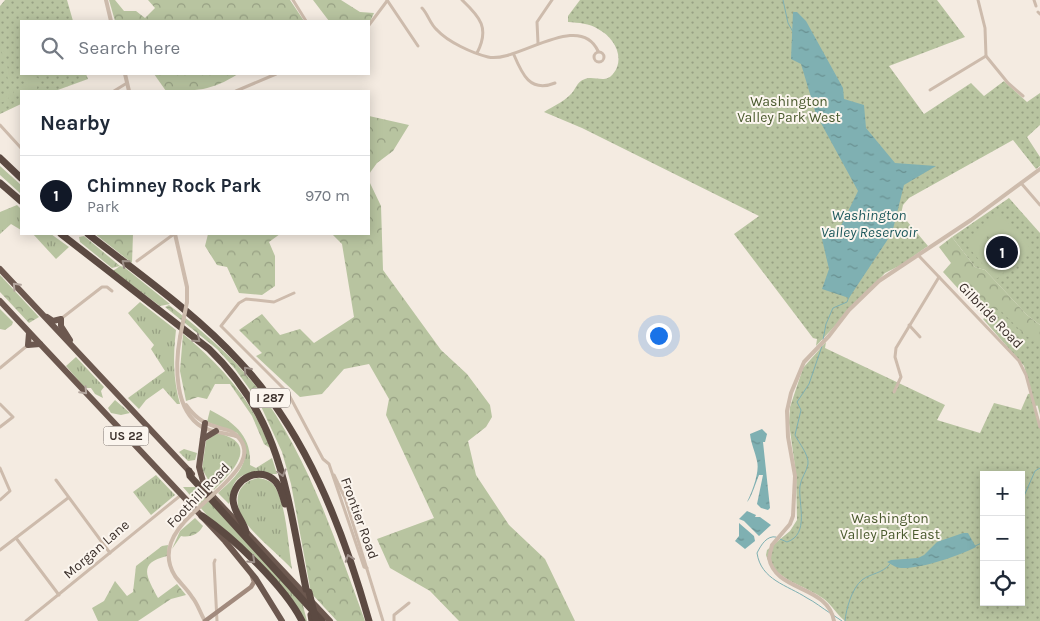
<!DOCTYPE html>
<html lang="en">
<head>
<meta charset="utf-8">
<style>
  :root { --surface:#fff; --page:#f2f2f3; --text:#1f2937; --muted:#747a83; --line:#e0e1e3; --accent:#111827 }
  body { margin:0; font-family:Karla,sans-serif; background:var(--page); color:var(--text) }
  .controls { position:absolute; right:15px; bottom:15px; display:grid; overflow:hidden; border-radius:0px; box-shadow:0 2px 12px #0003 }
  .controls button { width:45px; height:45px; display:grid; place-items:center; padding:0; border:0; border-bottom:1px solid var(--line); background:var(--surface); color:var(--text); font:25px sans-serif }
  .you { position:absolute; left:658px; top:335px; width:18px; height:18px; margin:-12px; border:4px solid #fff; border-radius:50%; background:#1a73e8; box-shadow:0 0 0 8px #1a73e833 }
  .badge { display:grid; place-items:center; width:32px; height:32px; border-radius:50%; background:var(--accent); color:#fff; font-size:16px; font-weight:700 }
  .pin { position:absolute; translate:-50% -50%; border:2px solid #fff; box-shadow:0 1px 5px #0006 }
  .list { margin:0; padding:0; list-style:none }
  h2 { display:flex; justify-content:space-between; align-items:center; height:65px; margin:0; padding:0 20px; font-size:21px }
  h2 small { font-size:16px; font-weight:400; color:var(--muted) }
  .list li { display:grid; grid-template-columns:32px 1fr auto; gap:15px; align-items:center; box-sizing:border-box; height:80px; padding:0 20px; border-top:1px solid var(--line) }
  .list b { display:block; font-size:19px; white-space:nowrap }
  .list p { margin:0; font-size:16px; white-space:nowrap; color:var(--muted) }
  .list em { font-size:16px; font-style:normal; color:var(--muted) }
  .icon { flex:none; width:28px; height:28px; fill:none; stroke:currentColor; stroke-width:2; stroke-linecap:round; stroke-linejoin:round }
  .map { position:relative; flex:none; width:1040px; height:621px; overflow:hidden }
  .search { position:absolute; background:var(--surface); box-shadow:0 2px 12px #0003; left:20px; top:20px; width:350px; height:55px; display:flex; align-items:center; gap:12px; box-sizing:border-box; padding:0 18px; border-radius:0px; color:var(--muted); font-size:19px }
  .panel { position:absolute; background:var(--surface); box-shadow:0 2px 12px #0003; left:20px; top:90px; width:350px; height:145px; border-radius:0px }
  .map>svg:first-child { display:block }
  .grass { fill:url(#grass-tufts) }
  .forest { fill:url(#forest-crowns) }
  .park { fill:url(#park-dots); fill-rule:evenodd }
  .garden { fill:#b8c4a0; fill-rule:evenodd }
  .water { fill:url(#water-ripples) }
  .lines { fill:none; stroke-linecap:round; stroke-linejoin:round }
  .stream { stroke:#7fb0b2; stroke-width:1 }
  .minor { stroke:#cdbbac; stroke-width:3 }
  .tertiary { stroke:#cdbbac; stroke-width:4 }
  .secondary { stroke:#a18a7d; stroke-width:4.5 }
  .trunk { stroke:#6c584f; stroke-width:6 }
  .motorway { stroke:#5c4a42; stroke-width:7 }
  .tertiary-bridge { stroke:#cdbbac; stroke-width:4 }
  .motorway-bridge { stroke:#5c4a42; stroke-width:7 }
  .oneway { stroke:#9c8e87 }
  .oneway2 { stroke:#b4a69e }
  .labels { text-anchor:middle; stroke-width:4; stroke-linejoin:round; paint-order:stroke }
  .shield { fill:#fbf5ee; stroke:#756b66; stroke-width:1 }
  .shield-label { font-size:12px; font-weight:bold; fill:#3b302b }
  .park-label { font-size:14px; fill:#4a5a2e; stroke:#fbf5ee }
  .street-label { font-size:14px; fill:#3b302b; stroke:#fbf5ee }
  .water-label { font-size:15px; font-style:italic; fill:#1f5a5e; stroke:#fbf5ee }
</style>
</head>
<body>
<div class="map">
<svg width="1040" height="621" viewBox="0 0 1040 621">
  <defs>
    <pattern id="grass-tufts" width="24" height="20" patternUnits="userSpaceOnUse" patternTransform="scale(1.25)"><rect width="24" height="20" fill="#b8c4a0"/><path d="M3 7l-1-3M5 7V3M7 7l1-3M15 17l-1-3M17 17v-4M19 17l1-3" fill="none" stroke="#97a083"/></pattern>
    <pattern id="forest-crowns" width="20" height="18" patternUnits="userSpaceOnUse" patternTransform="scale(1.25)"><rect width="20" height="18" fill="#b8c4a0"/><path d="M2 6a3 3 0 1 1 6 0M12 15a3 3 0 1 1 6 0" fill="none" stroke="#97a083"/></pattern>
    <pattern id="park-dots" width="8" height="8" patternUnits="userSpaceOnUse" patternTransform="scale(1.25)"><rect width="8" height="8" fill="#b8c4a0"/><path d="M2 2h.1M6 6h.1" fill="none" stroke="#97a083" stroke-width="1.8" stroke-linecap="round"/></pattern>
    <pattern id="water-ripples" width="26" height="14" patternUnits="userSpaceOnUse" patternTransform="scale(1.25)"><rect width="26" height="14" fill="#7fb0b2"/><path d="M2 4q2-2 4 0t4 0M15 11q2-2 4 0t4 0" fill="none" stroke="#699091"/></pattern>
  </defs>
  <rect width="100%" height="100%" fill="#f4ebe1"/>
  <g class="grass">
    <polygon points="17,205 21,209 21,230 11,224 0,234 0,212"/>
    <polygon points="33,234 51,234 69,247 56,259"/>
    <polygon points="120,266 124,267 170,304 160,306 113,271"/>
    <path d="M140,302L176,330C173,356 173,379 180,404H177L163,388L146,400L139,409L128,398L165,371L151,349L154,345L128,313Z"/>
    <polygon points="0,309 13,322 12,325 5,330 0,329"/>
    <polygon points="76,357 104,387 101,391 103,398 95,394 91,388 85,388 66,366"/>
    <polygon points="115,400 130,413 121,415 111,413 108,408"/>
    <path d="M210,410C234,422 252,436 250,465L256,468L272,458L277,474C260,474 239,467 232,489C231,494 231,500 229,504L218,493C237,476 256,459 237,433L207,422Z"/>
    <path d="M217,433C261,443 233,471 214,490L202,469L206,441Z"/>
    <polygon points="184,449 197,453 195,460 188,461 179,452"/>
    <polygon points="156,475 175,495 151,515 133,492"/>
    <path d="M258,478C265,479 272,481 275,487C287,507 288,546 292,569C279,555 253,534 243,519C233,502 236,482 258,478Z"/>
    <polygon points="183,487 195,487 210,501 302,602 307,621 305,621 282,586 211,520"/>
  </g>
  <g class="forest">
    <polygon points="109,0 115,0 124,11 136,11 145,18 155,8 148,0 290,0 304,21 115,21"/>
    <polygon points="313,0 341,0 360,12 374,13 369,24 369,21 329,21"/>
    <path d="M154,74H238C211,91 196,91 166,91Z"/>
    <polygon points="369,116 409,125 393,151 377,163 369,174"/>
    <polygon points="0,166 21,185 21,194 0,175"/>
    <polygon points="369,181 381,206 383,270 441,350 467,374 490,405 492,417 486,427 468,441 476,475 509,525 545,559 575,621 459,621 430,591 390,568 377,539 434,518 386,415 389,399 369,364 344,369 322,394 300,397 256,356 262,353 239,330 262,314 280,335 300,329 314,343 354,317 342,244 332,234 369,234"/>
    <polygon points="95,234 133,234 132,263"/>
    <polygon points="208,234 280,234 269,242 275,256 275,286 262,295 239,293 227,267 217,265 205,246"/>
    <polygon points="84,236 120,266 112,268 80,242 79,237"/>
    <polygon points="952,237 975,267 985,270 1027,315 1040,325 1040,415 1027,364 943,272 951,263 939,247"/>
    <polygon points="0,275 39,317 29,323 0,292"/>
    <path d="M169,305C200,329 230,354 255,385C308,454 335,540 365,621H337L311,593L291,484L282,452L259,402L235,369L217,349L165,307Z"/>
    <path d="M183,334C221,365 253,401 270,448L264,444L252,416L230,384H215L207,399L198,397L186,401L180,371Z"/>
    <path d="M195,518L203,526C199,534 190,538 181,536L172,549L180,531Z"/>
    <path d="M168,545L167,556C137,563 147,577 158,598L177,584L186,595L171,599L138,621H98L92,608L104,601L115,581L127,596L133,592L136,566L162,546Z"/>
  </g>
  <g class="park">
    <polygon points="5,0 67,0 73,21 21,21 21,74 86,74 88,79 55,91 21,91 21,104 0,114 0,6"/>
    <path d="M580,0H937L965,37L889,66L924,114L971,83L984,96L1004,81L1027,102L1040,93V125L1027,137L1040,157V166L1036,169L1013,140L909,198L903,205L901,214L928,246L901,265L885,273L816,346L817,339L813,338L734,234L759,216L582,128L544,112C552,107 563,102 570,95C576,90 576,82 585,79C594,75 605,84 613,74C626,58 614,37 598,29C589,23 579,23 568,22V16Z"/>
    <polygon points="1009,198 1040,233 1040,325 1027,315 985,270 975,267 952,237"/>
    <path d="M999,309L1025,335L1040,345V405L1035,406L1040,423V621H845C836,614 833,606 824,599C807,586 772,579 766,555L767,550L790,531L797,520L796,474L789,423L790,407L803,368L826,342L825,348L945,405L937,420L980,433L994,403L1021,410L1028,394L1032,393L1024,366L983,319ZM984,475H1021V602H984Z"/>
  </g>
  <g class="garden">
    <polygon points="0,44 4,52 14,95 11,95 6,101 0,103 0,100 7,96 10,89"/>
    <polygon points="28,74 38,78 37,89 26,91 23,78"/>
    <path d="M996,213L1000,214L1030,248L998,278H994L965,243ZM986,233L997,238L1012,236L1007,248L1008,258L996,254L983,257L988,245Z"/>
  </g>
  <g class="water">
    <polygon points="793,12 797,12 806,21 843,88 844,99 864,105 866,128 895,163 936,166 904,185 892,233 849,298 822,289 829,269 822,239 837,234 858,191 816,114 801,64 791,59"/>
    <path d="M762,429L767,434L765,442H763L770,508L768,510L761,508L757,504L763,475H759C756,482 751,499 747,502C752,492 760,472 757,461C755,451 751,444 750,434Z"/>
    <polygon points="747,511 756,515 755,517 760,517 771,525 759,536 744,521 739,519"/>
    <polygon points="739,523 754,536 755,541 745,549 735,541 739,536"/>
    <path d="M963,533H968L976,547C958,556 921,569 901,568C896,568 891,564 887,562L891,560L918,558L924,555L937,542Z"/>
  </g>
  <g class="lines">
    <g class="stream">
      <polyline points="783,0 788,23 793,32"/>
      <polyline points="823,340 826,324 833,308 847,302 850,294"/>
      <polyline points="1021,503 1035,471 1040,468"/>
      <path d="M776,537C767,535 761,545 757,553C761,580 787,585 807,598C815,602 822,608 830,613"/>
      <path d="M780,539L787,542C810,534 798,504 800,486C801,478 807,471 808,464C809,455 799,443 795,435L801,410L797,402L809,384L822,346"/>
      <polyline points="975,546 984,542"/>
      <polyline points="833,615 842,621"/>
      <path d="M845,621C846,609 852,588 862,580C871,573 882,574 890,564"/>
    </g>
    <g class="minor">
      <polyline points="293,0 306,21"/>
      <polyline points="387,0 418,46"/>
      <path d="M462,0C480,17 490,28 477,53"/>
      <polyline points="978,0 985,28 986,56 1008,83 1023,96"/>
      <polyline points="1034,0 1036,6"/>
      <path d="M422,8C428,14 430,24 437,30C448,42 472,53 488,57C516,64 579,10 598,51"/>
      <polyline points="1038,12 1040,14"/>
      <polyline points="369,25 387,1"/>
      <polyline points="538,43 537,22 552,0"/>
      <circle cx="599" cy="57" r="5"/>
      <path d="M514,55C522,74 530,93 555,83"/>
      <polyline points="930,90 986,56"/>
      <polyline points="114,91 127,83"/>
      <polyline points="236,91 276,74"/>
      <polyline points="0,125 21,148"/>
      <polyline points="1021,183 1040,205"/>
      <polyline points="919,256 1019,361 1026,375 1040,427"/>
      <polyline points="137,261 174,234"/>
      <polyline points="294,293 274,302 246,299 239,303 221,326 288,393 323,459 329,464 364,567 367,568"/>
      <polyline points="62,318 102,287 107,287 112,291"/>
      <polyline points="909,325 920,337"/>
      <polyline points="0,368 28,345"/>
      <polyline points="894,392 901,377 895,357 896,348 939,277"/>
      <polyline points="0,404 13,417 0,427"/>
      <polyline points="0,468 10,491 0,500"/>
      <polyline points="334,475 345,498 383,621"/>
      <polyline points="56,480 110,553"/>
      <polyline points="16,538 59,595"/>
      <polyline points="0,550 68,498"/>
      <polyline points="215,560 214,563 217,621"/>
      <polyline points="26,621 181,495"/>
      <polyline points="394,621 394,615 409,603"/>
    </g>
    <g class="tertiary">
      <polyline points="106,0 111,21"/>
      <polyline points="125,74 129,91"/>
      <polyline points="175,234 187,287 187,302"/>
      <path d="M180,337C175,365 174,410 202,427C212,432 225,433 236,436"/>
      <path d="M186,405C194,416 202,423 217,427C221,429 228,429 232,432C260,451 234,475 218,490"/>
      <path d="M192,514C174,531 160,552 175,576C180,583 187,589 192,597C198,604 200,613 205,621"/>
      <path d="M834,621C828,585 775,592 769,558L772,545L790,524L793,516L795,476L788,437L787,411L791,393L804,362L829,336L849,310L879,281L971,220L1040,169"/>
    </g>
    <polyline class="secondary" points="205,621 251,587 254,582 252,576"/>
    <g class="trunk">
      <polyline points="0,269 192,474"/>
      <polyline points="0,301 225,541 256,579 282,621"/>
      <polyline points="47,317 53,321 61,319 61,326 70,340"/>
      <polyline points="29,333 28,345 40,344"/>
      <polyline points="205,423 199,467 205,488"/>
      <polyline points="203,439 216,431"/>
      <polyline points="204,487 330,621"/>
    </g>
    <g class="motorway">
      <polyline points="0,158 21,178"/>
      <polyline points="0,183 21,201"/>
      <path d="M61,234L209,349C282,419 287,496 306,589"/>
      <path d="M88,234C139,274 195,313 239,361C306,432 343,529 369,621"/>
      <polyline points="189,471 190,476 322,621"/>
      <path d="M202,516C234,538 285,587 302,621"/>
      <path d="M246,532C243,520 233,512 233,499C234,478 261,465 276,482C281,488 283,496 285,504"/>
      <polyline points="311,615 312,621"/>
    </g>
    <g class="tertiary-bridge">
      <polyline points="180,337 187,302"/>
      <polyline points="192,514 218,490"/>
    </g>
    <polyline class="motorway-bridge" points="309,592 316,621"/>
  </g>
  <defs><path id="oneway-chevron" d="M-2-3.5L2.5 0L-2 3.5" fill="none" stroke-width="1.6" stroke-linecap="round" stroke-linejoin="round" transform="scale(1.25)"/></defs>
  <g class="oneway">
    <use href="#oneway-chevron" transform="translate(125 263) rotate(-141)"/>
    <use href="#oneway-chevron" transform="translate(197 339) rotate(40)"/>
    <use href="#oneway-chevron" transform="translate(247 370) rotate(-131)"/>
    <use href="#oneway-chevron" transform="translate(282 473) rotate(75)"/>
    <use href="#oneway-chevron" transform="translate(349 558) rotate(-110)"/>
    <use href="#oneway-chevron" transform="translate(252 560) rotate(43)"/>
  </g>
  <g class="oneway2">
    <use href="#oneway-chevron" transform="translate(16 286) rotate(-133)"/>
    <use href="#oneway-chevron" transform="translate(84 391) rotate(47)"/>
  </g>
  <g class="labels">
    <g class="shield">
      <rect x="250" y="388.5" width="40" height="19" rx="4"/>
      <rect x="103.5" y="426.5" width="45" height="19" rx="4"/>
    </g>
    <g class="shield-label">
      <text x="270" y="402">I 287</text>
      <text x="126" y="440">US 22</text>
    </g>
    <g class="park-label">
      <text x="789" y="106">Washington<tspan x="789" dy="16">Valley Park West</tspan></text>
      <text x="890" y="523">Washington<tspan x="890" dy="16">Valley Park East</tspan></text>
    </g>
    <g class="street-label">
      <text transform="translate(991 315) rotate(46)" y="5">Gilbride Road</text>
      <text transform="translate(198 495) rotate(-46)" y="5">Foothill Road</text>
      <text transform="translate(360 518) rotate(70)" y="5">Frontier Road</text>
      <text transform="translate(96 549) rotate(-41)" y="5">Morgan Lane</text>
    </g>
    <g class="water-label">
      <text x="869" y="220">Washington<tspan x="869" dy="17">Valley Reservoir</tspan></text>
    </g>
  </g>
</svg>
<div class="controls">
<button>+</button>
<button>−</button>
<button><svg class="icon" aria-label="locate" viewBox="0 0 24 24"><circle cx="12" cy="12" r="6"/><path d="M12 2v4M12 18v4M2 12h4M18 12h4"/></svg></button>
</div>
<div class="you"></div>
<div class="pin badge" style="left:1002px;top:252px">1</div>
<div class="search"><svg class="icon" aria-label="search" viewBox="0 0 24 24"><circle cx="10" cy="10" r="6"/><path d="M15 15l6 6"/></svg>Search here</div>
<section class="panel">
<h2>Nearby<small></small></h2>
<ul class="list">
<li><span class="badge">1</span><div><b>Chimney Rock Park</b><p>Park</p></div><em>970 m</em></li>
</ul>
</section>
</div>
</body>
</html>
